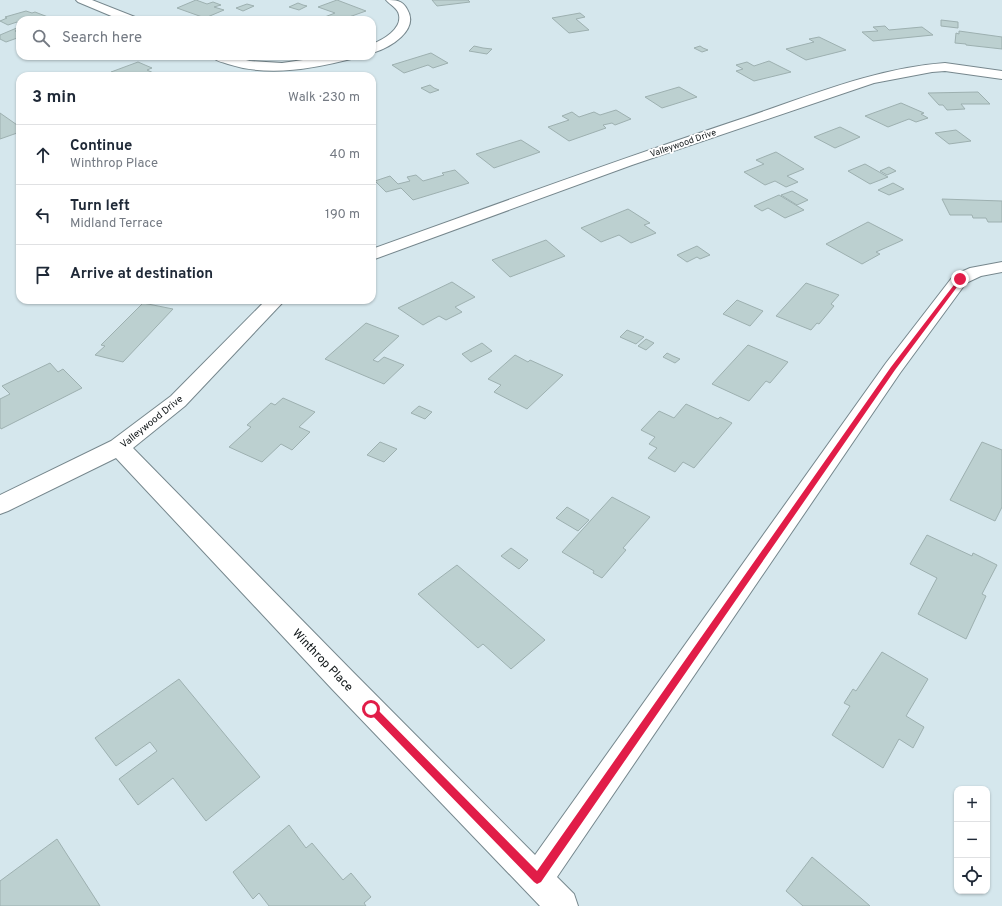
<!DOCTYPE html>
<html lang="en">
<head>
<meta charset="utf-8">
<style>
  :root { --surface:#fff; --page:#f6f6f7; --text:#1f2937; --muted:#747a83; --line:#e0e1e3 }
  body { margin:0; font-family:Overpass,sans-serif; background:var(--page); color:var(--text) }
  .controls { position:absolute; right:12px; bottom:12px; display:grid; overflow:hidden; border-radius:8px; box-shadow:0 1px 3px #0004 }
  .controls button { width:36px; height:36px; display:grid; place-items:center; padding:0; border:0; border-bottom:1px solid var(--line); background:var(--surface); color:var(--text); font:20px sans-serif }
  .stop { position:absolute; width:12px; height:12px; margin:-9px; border:3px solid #e11d48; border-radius:50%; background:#fff }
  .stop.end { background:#e11d48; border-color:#fff; box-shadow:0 1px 4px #0008 }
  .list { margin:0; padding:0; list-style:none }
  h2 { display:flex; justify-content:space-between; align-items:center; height:52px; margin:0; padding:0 16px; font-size:17px }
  h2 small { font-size:13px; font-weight:400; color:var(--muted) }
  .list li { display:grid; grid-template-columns:26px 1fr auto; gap:12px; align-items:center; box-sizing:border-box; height:60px; padding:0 16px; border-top:1px solid var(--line) }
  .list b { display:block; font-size:15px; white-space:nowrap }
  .list p { margin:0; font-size:13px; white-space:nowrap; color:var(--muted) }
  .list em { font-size:13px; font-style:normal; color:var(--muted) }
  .icon { flex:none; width:22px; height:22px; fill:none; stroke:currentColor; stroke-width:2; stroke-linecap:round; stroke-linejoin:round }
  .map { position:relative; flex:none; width:1002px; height:906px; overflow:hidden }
  .search { position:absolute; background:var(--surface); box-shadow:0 1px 3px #0004; left:16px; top:16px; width:360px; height:44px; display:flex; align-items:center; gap:10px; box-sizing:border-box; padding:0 14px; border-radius:12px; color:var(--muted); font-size:15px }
  .panel { position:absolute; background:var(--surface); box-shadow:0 1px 3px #0004; left:16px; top:72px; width:360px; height:232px; border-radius:12px }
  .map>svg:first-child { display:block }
  .building { fill:#bcd0d0; stroke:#9db0b0 }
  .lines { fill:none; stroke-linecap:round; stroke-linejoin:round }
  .street-casing { stroke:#76878d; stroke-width:2 }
  .street { fill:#fff; fill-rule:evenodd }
  .route { fill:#e11d48 }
  .labels { text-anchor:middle; stroke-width:3.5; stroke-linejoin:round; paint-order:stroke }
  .far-street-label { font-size:9px; fill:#0e1416; stroke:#fff }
  .street-label { font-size:10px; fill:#0e1416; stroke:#fff }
  .near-street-label { font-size:12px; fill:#0e1416; stroke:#fff }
</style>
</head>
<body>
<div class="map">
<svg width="1002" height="906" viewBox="0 0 1002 906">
  <rect width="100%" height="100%" fill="#d5e7ed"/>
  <g class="building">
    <polygon points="196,0 207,4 213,2 221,5 214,7 224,10 205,18 177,8"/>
    <polygon points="337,0 366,11 349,17 353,19 349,20 317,20 335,13 318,7"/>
    <polygon points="432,0 468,0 470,2 437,6"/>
    <polygon points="298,3 303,5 307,6 299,10 289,7"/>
    <polygon points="247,4 254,6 243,11 236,8"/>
    <polygon points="26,11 32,13 35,12 48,17 41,20 20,20 20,24 17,22 8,25 0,21 7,18 5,17"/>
    <polygon points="580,13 585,17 576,19 589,30 569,33 552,18"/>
    <polygon points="941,20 958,22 958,28 941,26"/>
    <polygon points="885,26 889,30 922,27 933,35 873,41 862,32 878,31 873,27"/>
    <polygon points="19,27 20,29 15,31 20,33 20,37 6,42 0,39 0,35"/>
    <polygon points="959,31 1002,37 1002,49 966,45 966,44 955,43 956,33 959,34"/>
    <polygon points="819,37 846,50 806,60 786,49 814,42 809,39"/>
    <polygon points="474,46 483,48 492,49 487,54 469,51"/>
    <polygon points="700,46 703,48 708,50 702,52 694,48"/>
    <polygon points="431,53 448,63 433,68 428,65 404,73 392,65"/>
    <polygon points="769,61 791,72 754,81 736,71 743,69 736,65 747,62 754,66"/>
    <polygon points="138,62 152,68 147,70 160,76 120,76 111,72"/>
    <polygon points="430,85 434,88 439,90 430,93 421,88"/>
    <polygon points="679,87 697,97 662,108 645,97"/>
    <polygon points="978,92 990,104 961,104 965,109 947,110 943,105 939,105 928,93"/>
    <polygon points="901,103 924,113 921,114 928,118 916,122 909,119 888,127 865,116"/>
    <polygon points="616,110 631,119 615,125 612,123 603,125 606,128 569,141 548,127 569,120 562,116 572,112 579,117 594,112 600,115"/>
    <polygon points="0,113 20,127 20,132 0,139"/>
    <polygon points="840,127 860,137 835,148 814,137"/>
    <polygon points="956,130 971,141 949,144 935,133"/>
    <polygon points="521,140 540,152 494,168 476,154"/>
    <polygon points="776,152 804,169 787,176 798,182 786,187 775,181 765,185 744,172 764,164 756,160"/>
    <polygon points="865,164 888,177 870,184 848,171"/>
    <polygon points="889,167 896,171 887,175 880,171"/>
    <polygon points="455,170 469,183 413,200 401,188 386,192 375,181 390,176 398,184 410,181 407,177 416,175 423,181 444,175 442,173"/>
    <polygon points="893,183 904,189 889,195 878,190"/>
    <polygon points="792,191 808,200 797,205 781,195"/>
    <polygon points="779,195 804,210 785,218 768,208 762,211 754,206"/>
    <polygon points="942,199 1002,201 1002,222 988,222 986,218 973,218 972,215 950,215"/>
    <polygon points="628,209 650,223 644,225 656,233 631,243 619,235 601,242 581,228"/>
    <polygon points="868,222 903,240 876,252 880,254 862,264 826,244"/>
    <polygon points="546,240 565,256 510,277 492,260"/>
    <polygon points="697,246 710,255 700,259 697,257 687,262 677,255"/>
    <polygon points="452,282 475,297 455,307 462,312 446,320 439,316 423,325 398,308"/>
    <polygon points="806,283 839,295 831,304 834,306 819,324 817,323 811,330 776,316"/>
    <polygon points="737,300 763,311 750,326 723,314"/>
    <polygon points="143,303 173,309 123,362 95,355 105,346 101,345"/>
    <polygon points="366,323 399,336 373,360 378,362 384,357 404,365 384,384 325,359"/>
    <polygon points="627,330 644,337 636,344 620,337"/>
    <polygon points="646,339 654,343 646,350 638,346"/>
    <polygon points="482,343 492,351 471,362 462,354"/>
    <polygon points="748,345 788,362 770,383 766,381 749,401 712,384"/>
    <polygon points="667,353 673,356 680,359 675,363 663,357"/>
    <polygon points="515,355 528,362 530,360 563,375 527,409 494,392 501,385 488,379"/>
    <polygon points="50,363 58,372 63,369 82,388 1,429 0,427 0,399 10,394 2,386"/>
    <polygon points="283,398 315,412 299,427 310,432 292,450 281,444 262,462 229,447 251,427 247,425 271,403 275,405"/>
    <polygon points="686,404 718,419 720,417 732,423 694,468 683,462 675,472 648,458 657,448 649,444 655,437 641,430 659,411 674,418"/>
    <polygon points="419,406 432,412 425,419 411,413"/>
    <polygon points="380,442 397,449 384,462 367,455"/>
    <polygon points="982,442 1002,450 1002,507 995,521 950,500"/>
    <polygon points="612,497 650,517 623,548 626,550 602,578 593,573 594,571 562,552"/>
    <polygon points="567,507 589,520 578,531 556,518"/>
    <polygon points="927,535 972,556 973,553 997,565 982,594 986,596 966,639 918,614 937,578 910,564"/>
    <polygon points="511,548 528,560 519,569 501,556"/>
    <polygon points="457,565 545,640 511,669 483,644 478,648 418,594"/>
    <polygon points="882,652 928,679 906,716 924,727 913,748 899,739 883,768 832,735 850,706 844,703 853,689 856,691"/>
    <polygon points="179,679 260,777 206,821 173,778 138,805 119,779 157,751 150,742 116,766 95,738"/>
    <polygon points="289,825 306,848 312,843 343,880 351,873 371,897 364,903 366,906 269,906 259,893 253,899 233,872"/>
    <polygon points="57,839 100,906 0,906 0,881"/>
    <polygon points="812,857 862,899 870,906 803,906 786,891"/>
  </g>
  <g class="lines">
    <defs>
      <g id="street">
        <polygon points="76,0 92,0 135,17 137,20 121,20 78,2"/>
        <path d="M386,0C396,0 402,0 407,9C420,30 390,48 372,53V44C383,40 402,29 399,15C398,8 390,5 386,0Z"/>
        <path d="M212,56H230L250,61L282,63L331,56H353L351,59C311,69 268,77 228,64C222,62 215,61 212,56Z"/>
        <path d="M945,63L1002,71V79L945,71L932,72L874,83L632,165L372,260V249C495,205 617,160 741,119C807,97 875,68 945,63Z"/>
        <polygon points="1002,262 1002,272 981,276 966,283 900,373 557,877 574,894 578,906 540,906 332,689 116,458 8,511 0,514 0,495 111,441 171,396 266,300 285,300 185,406 133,448 352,671 535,855 886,363 954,275 970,268"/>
      </g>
    </defs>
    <use href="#street" class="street-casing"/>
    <use href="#street" class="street"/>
  </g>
  <polygon class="route" points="960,277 963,279 895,370 541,882 537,884 534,882 368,711 367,709 368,706 374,706 537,871 891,367"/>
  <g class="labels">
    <g class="far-street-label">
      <text transform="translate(683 143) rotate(-19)" y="3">Valleywood Drive</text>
    </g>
    <g class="street-label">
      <text transform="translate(151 421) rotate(-39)" y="4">Valleywood Drive</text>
    </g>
    <g class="near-street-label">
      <text transform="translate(323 660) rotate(46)" y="4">Winthrop Place</text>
    </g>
  </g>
</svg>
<div class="controls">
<button>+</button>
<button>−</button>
<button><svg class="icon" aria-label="locate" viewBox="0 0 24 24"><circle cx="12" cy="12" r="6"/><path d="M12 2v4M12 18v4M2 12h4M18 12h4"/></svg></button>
</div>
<div class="stop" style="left:371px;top:709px"></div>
<div class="stop end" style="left:960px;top:279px"></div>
<div class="search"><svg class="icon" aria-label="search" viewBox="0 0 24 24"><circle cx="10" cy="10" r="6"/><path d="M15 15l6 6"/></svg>Search here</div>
<section class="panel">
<h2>3 min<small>Walk · 230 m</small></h2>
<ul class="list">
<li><svg class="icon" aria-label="ahead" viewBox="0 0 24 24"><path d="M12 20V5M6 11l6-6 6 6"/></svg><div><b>Continue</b><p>Winthrop Place</p></div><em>40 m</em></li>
<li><svg class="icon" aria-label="left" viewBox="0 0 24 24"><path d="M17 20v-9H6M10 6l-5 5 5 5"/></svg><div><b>Turn left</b><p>Midland Terrace</p></div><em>190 m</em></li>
<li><svg class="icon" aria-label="arrive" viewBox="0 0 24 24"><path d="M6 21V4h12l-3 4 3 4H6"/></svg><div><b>Arrive at destination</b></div></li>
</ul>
</section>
</div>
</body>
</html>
